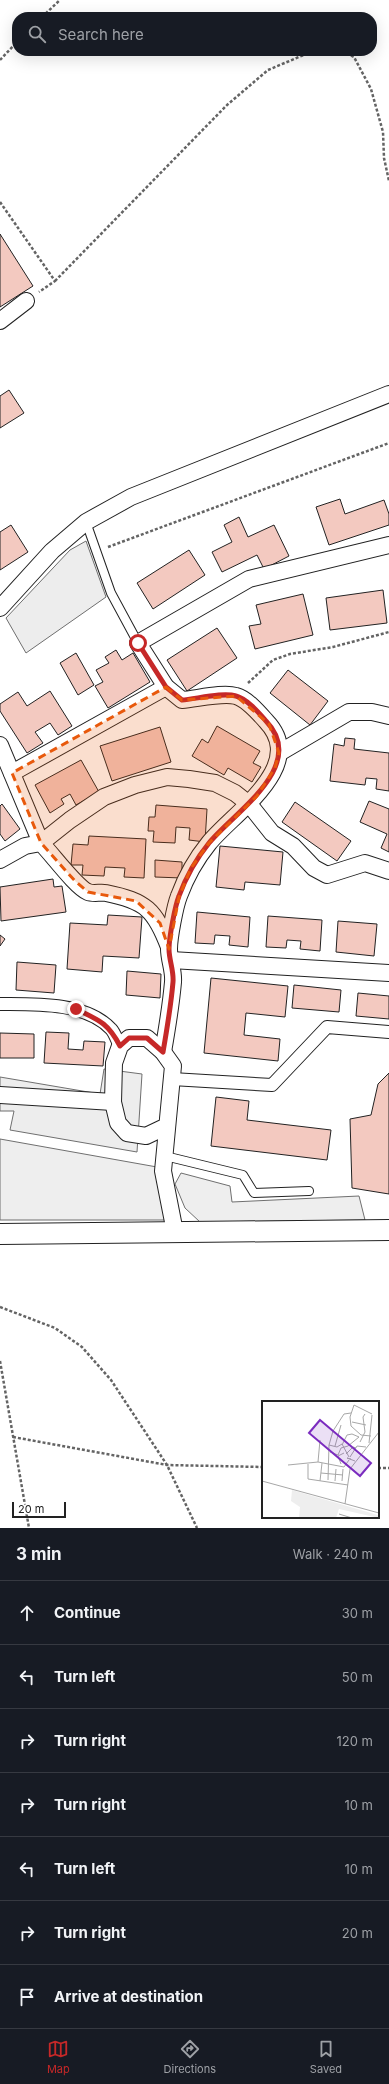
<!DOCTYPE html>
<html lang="en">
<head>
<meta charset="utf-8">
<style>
  :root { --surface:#171b24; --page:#20242c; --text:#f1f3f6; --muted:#9ea1a6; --line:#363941; --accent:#c62828 }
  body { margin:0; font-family:Inter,sans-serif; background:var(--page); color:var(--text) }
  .scale { position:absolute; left:12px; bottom:10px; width:54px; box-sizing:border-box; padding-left:4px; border:2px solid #222; border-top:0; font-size:11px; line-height:14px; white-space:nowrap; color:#222; -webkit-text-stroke:3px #fff; paint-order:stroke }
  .stop { position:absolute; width:12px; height:12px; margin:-9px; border:3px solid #c62828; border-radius:50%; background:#fff }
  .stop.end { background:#c62828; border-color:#fff; box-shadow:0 1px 4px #0008 }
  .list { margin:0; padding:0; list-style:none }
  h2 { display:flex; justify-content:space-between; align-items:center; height:52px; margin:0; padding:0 16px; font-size:17px }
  h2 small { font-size:13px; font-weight:400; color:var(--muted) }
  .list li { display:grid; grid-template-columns:26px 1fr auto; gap:12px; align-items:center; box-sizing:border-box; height:64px; padding:0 16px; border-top:1px solid var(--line) }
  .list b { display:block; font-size:15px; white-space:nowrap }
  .list em { font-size:13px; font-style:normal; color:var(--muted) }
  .icon { flex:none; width:22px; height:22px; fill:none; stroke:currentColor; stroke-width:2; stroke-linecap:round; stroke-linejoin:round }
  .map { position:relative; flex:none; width:389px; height:1528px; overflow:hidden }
  .search { position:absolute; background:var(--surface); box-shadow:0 4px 16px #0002; left:12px; right:12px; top:12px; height:44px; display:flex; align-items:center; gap:10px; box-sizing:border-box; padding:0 14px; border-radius:16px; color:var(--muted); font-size:15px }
  .sheet { height:500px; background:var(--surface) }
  nav { display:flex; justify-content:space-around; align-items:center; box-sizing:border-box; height:56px; border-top:1px solid var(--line); background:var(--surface); font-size:11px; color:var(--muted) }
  nav a { display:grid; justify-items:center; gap:2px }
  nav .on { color:var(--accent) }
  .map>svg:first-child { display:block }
  .green { fill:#eee; stroke:#6f6f6f }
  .parking { fill:#ededed; stroke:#6f6f6f }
  .building { fill:#f3c9c0; stroke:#222 }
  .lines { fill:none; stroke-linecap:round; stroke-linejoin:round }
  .service-casing { stroke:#222; stroke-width:10 }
  .pedestrian-casing { stroke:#222; stroke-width:14 }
  .minor-casing { stroke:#222; stroke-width:18 }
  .tertiary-casing { stroke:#222; stroke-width:22 }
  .path { stroke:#646464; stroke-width:2.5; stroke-dasharray:3 2; stroke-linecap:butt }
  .service { stroke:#fff; stroke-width:8 }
  .pedestrian { stroke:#fff; stroke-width:12 }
  .minor { stroke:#fff; stroke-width:16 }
  .tertiary { stroke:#fff; stroke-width:20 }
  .route { stroke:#c62828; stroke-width:5 }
  .marked { fill:#e8590c; fill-opacity:0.2; stroke:#e8590c; stroke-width:3; stroke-dasharray:8 5; stroke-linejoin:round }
  .inset-road { fill:none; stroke:#a7a7a7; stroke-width:1 }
  .view { fill:#7b2cbf; fill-opacity:0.15; stroke:#7b2cbf; stroke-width:2 }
  .inset-edge { fill:none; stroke:#222; stroke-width:2 }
</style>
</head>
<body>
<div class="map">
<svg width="389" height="1528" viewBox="0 0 389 1528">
  <rect width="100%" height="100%" fill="#fff"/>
  <g class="green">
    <polygon points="0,1139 157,1167 167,1220 0,1220"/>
    <polygon points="181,1173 230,1186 232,1202 359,1196 365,1220 200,1222 185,1208 175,1184"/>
  </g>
  <g class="parking">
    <polygon points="86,541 106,597 26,653 6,618 70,550"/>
    <polygon points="104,1069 142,1074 137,1152 10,1130 14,1111 0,1111 0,1077 100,1094"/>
  </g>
  <g class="building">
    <polygon points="0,234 33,286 0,307"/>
    <polygon points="9,390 24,413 0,428 0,396"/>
    <polygon points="340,499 345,514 384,500 389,514 389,525 329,545 316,507"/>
    <polygon points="239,517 248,537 274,525 289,556 264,569 257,555 222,572 212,552 232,542 224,525"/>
    <polygon points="11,525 28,552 0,570 0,532"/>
    <polygon points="189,550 205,575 153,609 137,583"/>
    <polygon points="383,590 387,623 330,630 326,598"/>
    <polygon points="303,594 313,635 255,649 249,626 261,624 256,605"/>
    <polygon points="217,628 237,658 187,691 167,660"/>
    <polygon points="116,650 122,660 133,653 150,682 108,708 95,686 103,682 96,670 109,663 105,657"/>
    <polygon points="76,653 94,685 78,695 60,663"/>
    <polygon points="288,670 328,701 310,725 270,693"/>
    <polygon points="50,691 72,726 58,735 50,723 35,732 43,743 27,753 0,711 0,704 18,692 27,706"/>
    <polygon points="217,726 260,751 253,763 261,767 252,782 228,768 224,775 192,756 202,739 208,743"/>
    <polygon points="160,727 171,762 112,781 100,746"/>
    <polygon points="345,738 355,739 354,749 389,753 389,791 376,789 377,779 366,778 365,785 330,781 334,744 344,746"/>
    <polygon points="81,760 99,792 76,805 70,794 61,799 64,804 50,813 35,785"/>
    <polygon points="369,801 389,809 389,852 381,848 387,834 360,822"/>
    <polygon points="295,802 351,841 337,861 282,822"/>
    <polygon points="2,804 20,829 5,841 0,834 0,806"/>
    <polygon points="156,805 207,809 205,842 189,840 190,828 176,827 175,843 153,842 154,831 148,831 149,817 155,817"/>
    <polygon points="89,836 146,839 144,878 124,877 125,868 105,867 104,876 82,875 83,865 71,865 73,844 88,845"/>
    <polygon points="220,846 283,852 280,885 245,882 244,890 216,887"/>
    <polygon points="155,860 182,862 182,878 155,877"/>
    <polygon points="53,879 54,887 62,886 66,912 1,921 0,887"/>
    <polygon points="197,912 250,917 248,947 229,945 230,936 215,935 214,944 195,943"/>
    <polygon points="108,915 142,917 139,958 103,956 102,972 67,969 70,923 107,925"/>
    <polygon points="268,916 322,920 320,951 300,949 301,941 287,940 286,948 266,947"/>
    <polygon points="338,921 377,924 374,956 336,952"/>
    <polygon points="0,935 5,939 0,946"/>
    <polygon points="17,962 56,965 54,993 16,990"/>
    <polygon points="127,971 161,974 160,998 126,995"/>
    <polygon points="211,978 288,986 285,1017 246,1013 244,1035 280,1039 278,1061 204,1053"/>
    <polygon points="294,985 341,990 339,1012 292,1008"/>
    <polygon points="358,993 389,996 389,1019 356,1016"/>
    <polygon points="46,1032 69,1033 68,1049 83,1050 84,1041 105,1042 103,1066 44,1063"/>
    <polygon points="0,1033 34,1034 34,1058 0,1058"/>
    <polygon points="389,1073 389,1194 352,1188 350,1119 371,1115 378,1084"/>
    <polygon points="216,1097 249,1101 247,1120 331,1130 327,1160 211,1146"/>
  </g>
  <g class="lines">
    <defs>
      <g id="service">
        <polyline points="86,522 111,593 138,643"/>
        <polyline points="165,1156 243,1175 254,1193 309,1191"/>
      </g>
      <g id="pedestrian">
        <path d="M0,1004C34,1004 86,1002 111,1029C115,1033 117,1041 120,1046"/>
        <polyline points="172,1079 272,1085 327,1027 389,1032"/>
      </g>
      <g id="minor">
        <polyline points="0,321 26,301"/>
        <polyline points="0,608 52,551 86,522 131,497 389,394"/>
        <polyline points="0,745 41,843 70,820 104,797 135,785 167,777 189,779 215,783 235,793 249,804 272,833 293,846 314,868 327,875 365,863 389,871"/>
        <polyline points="279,753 349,712 372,712 389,716"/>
        <polyline points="12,773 166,687"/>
        <path d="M0,860L25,846L41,843C52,854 76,887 88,892C93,894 101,892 106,893C146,901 155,910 169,947"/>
        <polyline points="171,960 389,973"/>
        <path d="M163,1052C167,1029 171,1005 173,982C174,971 169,960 169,949C169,938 175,906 179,896C186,877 196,859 209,843C233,813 309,766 266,721C258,712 247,699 236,696C223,692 196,699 182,700L166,687L138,643L249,579L389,545"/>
        <polyline points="0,1095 113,1102"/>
        <polyline points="167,1126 146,1136 127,1133 118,1123 113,1102 114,1063 120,1046 129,1038 147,1038 163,1052 173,1066 163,1171 175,1232"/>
      </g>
      <polyline id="tertiary" points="0,1234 389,1230"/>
    </defs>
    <use href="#service" class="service-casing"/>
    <use href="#pedestrian" class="pedestrian-casing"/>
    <use href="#minor" class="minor-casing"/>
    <use href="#tertiary" class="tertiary-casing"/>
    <g class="path">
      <polyline points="42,17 60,0"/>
      <polyline points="342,51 354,57 371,89 383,132 384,158 389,181"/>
      <polyline points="0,60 17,42"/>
      <polyline points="0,202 55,281 39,292"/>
      <polyline points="55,281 227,105 268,70 306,54 322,51"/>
      <polyline points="108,547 389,443"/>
      <polyline points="248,683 273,660 290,654 333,647 389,632"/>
      <polyline points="0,1307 55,1328 82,1347 111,1380 167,1465 197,1528"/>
      <polyline points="0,1361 29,1528"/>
      <polyline points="13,1437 167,1465 263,1467"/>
      <polyline points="378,1468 389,1468"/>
    </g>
    <use href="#service" class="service"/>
    <use href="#pedestrian" class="pedestrian"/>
    <use href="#minor" class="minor"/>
    <use href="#tertiary" class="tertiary"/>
  </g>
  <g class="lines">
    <path class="route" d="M76,1009C99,1020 108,1023 120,1046L129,1038H147L163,1052C167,1029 171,1005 173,982C174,971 169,960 169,949C169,938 175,906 179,896C186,877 196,859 209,843C233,813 309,766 266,721C258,712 247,699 236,696C223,692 196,699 182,700L166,687L138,643"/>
  </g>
  <path class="marked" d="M166,687L182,700L236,696L269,724L279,753L275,768L257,796L209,843L191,868L179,897L169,949L160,923L136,901L88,892L75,881L41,843L12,773Z"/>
  <g transform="translate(262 1401)">
    <rect width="117" height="117" fill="#fff"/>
    <path d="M30,89L116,114L117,117L77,108L74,117H37L38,106L29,100Z" fill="#eee"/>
    <path class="inset-road" d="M90,21L104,24M109,35L99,34L89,25L88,16L92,4L110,13M98,41L103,31L101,16L103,13M107,42L110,14M67,44L75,46L80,43L87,56M73,45L79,24M68,51L76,54L79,47L86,45L97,36L90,33L85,34L80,44M84,53L91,46L94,47M88,56L95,45L104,46M89,58L85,57L93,60M56,61L58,39M46,63V78L86,84M79,63L76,55L82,52M26,64L56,61L82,66L87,59M59,72L81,74M66,79L67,44L71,30L82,13L89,12M0,80L117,112M58,80L60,62M73,80L74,68M80,80L81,68M83,103L88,68L117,31M77,113L90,117"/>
    <path class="view" d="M58,19L109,62L98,75L47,32Z"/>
    <rect width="117" height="117" class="inset-edge"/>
  </g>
</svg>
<div class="scale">20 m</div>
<div class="stop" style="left:138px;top:643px"></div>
<div class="stop end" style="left:76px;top:1009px"></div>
<div class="search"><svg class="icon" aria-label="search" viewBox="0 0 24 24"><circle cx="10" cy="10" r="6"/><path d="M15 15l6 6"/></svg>Search here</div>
</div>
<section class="sheet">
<h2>3 min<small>Walk · 240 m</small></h2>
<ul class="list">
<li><svg class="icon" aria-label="ahead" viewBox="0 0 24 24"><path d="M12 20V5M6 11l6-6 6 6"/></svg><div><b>Continue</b></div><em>30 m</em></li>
<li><svg class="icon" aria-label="left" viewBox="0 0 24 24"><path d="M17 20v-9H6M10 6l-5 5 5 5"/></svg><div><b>Turn left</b></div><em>50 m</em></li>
<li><svg class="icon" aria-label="right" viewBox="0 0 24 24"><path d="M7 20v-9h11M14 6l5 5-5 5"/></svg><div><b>Turn right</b></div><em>120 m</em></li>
<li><svg class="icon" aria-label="right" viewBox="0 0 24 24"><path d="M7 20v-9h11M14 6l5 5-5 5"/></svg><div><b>Turn right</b></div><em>10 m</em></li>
<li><svg class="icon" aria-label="left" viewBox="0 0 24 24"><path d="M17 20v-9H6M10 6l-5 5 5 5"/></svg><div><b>Turn left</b></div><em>10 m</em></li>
<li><svg class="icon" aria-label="right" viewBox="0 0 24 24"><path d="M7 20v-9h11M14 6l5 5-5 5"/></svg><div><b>Turn right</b></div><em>20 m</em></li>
<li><svg class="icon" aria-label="arrive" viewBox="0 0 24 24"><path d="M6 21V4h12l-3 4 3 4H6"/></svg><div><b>Arrive at destination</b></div></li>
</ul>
</section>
<nav>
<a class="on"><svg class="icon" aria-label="map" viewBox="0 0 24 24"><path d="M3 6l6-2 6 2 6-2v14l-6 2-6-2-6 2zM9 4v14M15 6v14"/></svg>Map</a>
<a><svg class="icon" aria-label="directions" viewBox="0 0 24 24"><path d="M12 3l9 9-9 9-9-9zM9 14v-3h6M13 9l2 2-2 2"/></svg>Directions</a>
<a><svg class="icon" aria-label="saved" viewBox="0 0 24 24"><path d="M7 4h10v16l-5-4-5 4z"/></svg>Saved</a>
</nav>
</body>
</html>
